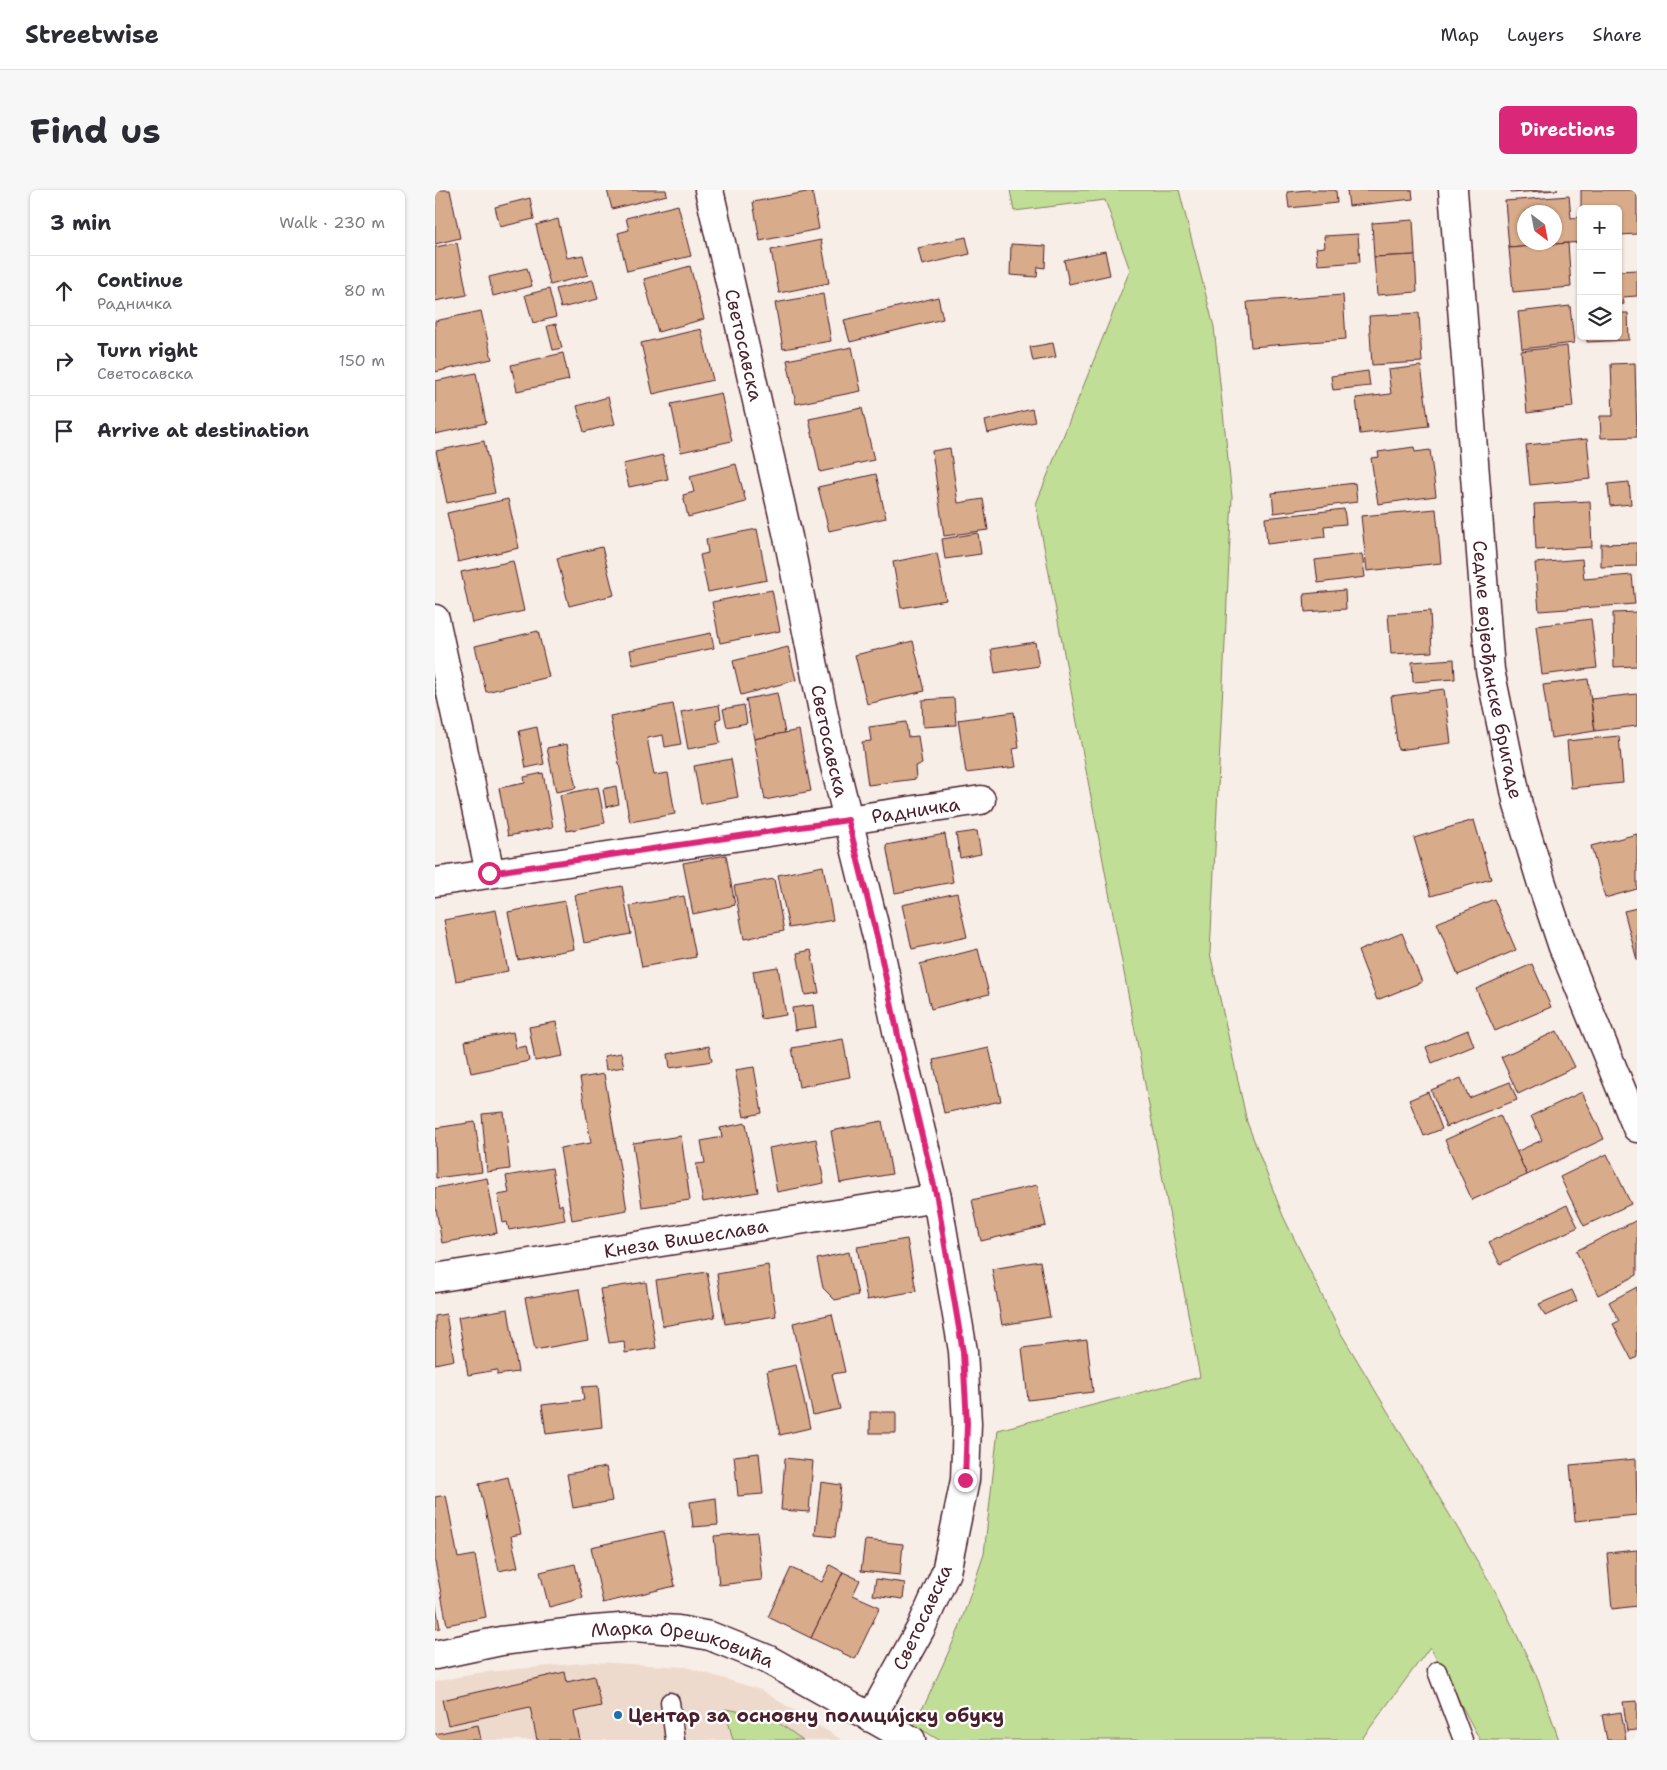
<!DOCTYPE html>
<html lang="en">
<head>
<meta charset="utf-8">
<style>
  :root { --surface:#fff; --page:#f7f7f7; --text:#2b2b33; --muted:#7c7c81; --line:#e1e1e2; --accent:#db2777 }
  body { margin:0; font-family:"Shantell Sans",sans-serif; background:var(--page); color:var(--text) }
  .controls { position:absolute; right:15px; top:15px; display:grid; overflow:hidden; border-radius:8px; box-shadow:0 1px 4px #0004 }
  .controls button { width:45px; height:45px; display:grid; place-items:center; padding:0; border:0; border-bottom:1px solid var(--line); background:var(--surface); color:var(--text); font:25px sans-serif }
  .compass { position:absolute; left:1082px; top:15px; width:45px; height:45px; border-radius:50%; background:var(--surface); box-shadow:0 1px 4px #0004; rotate:148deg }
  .stop { position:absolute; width:15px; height:15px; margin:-11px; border:4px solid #db2777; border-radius:50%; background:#fff }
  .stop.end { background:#db2777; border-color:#fff; box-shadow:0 1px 5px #0008 }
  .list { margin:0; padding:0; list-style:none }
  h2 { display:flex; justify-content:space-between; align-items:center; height:65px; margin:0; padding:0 20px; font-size:21px }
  h2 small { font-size:16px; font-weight:400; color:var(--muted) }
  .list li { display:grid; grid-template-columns:32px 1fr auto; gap:15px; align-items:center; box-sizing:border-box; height:70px; padding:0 20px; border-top:1px solid var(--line) }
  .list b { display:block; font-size:19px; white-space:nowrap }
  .list p { margin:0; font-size:16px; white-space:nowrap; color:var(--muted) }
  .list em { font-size:16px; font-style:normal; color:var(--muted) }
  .icon { flex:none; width:28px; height:28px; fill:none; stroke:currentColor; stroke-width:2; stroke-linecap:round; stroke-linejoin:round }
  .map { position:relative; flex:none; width:1202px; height:1550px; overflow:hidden; border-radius:8px }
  header { display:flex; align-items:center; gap:30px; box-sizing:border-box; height:70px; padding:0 25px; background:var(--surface); border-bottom:1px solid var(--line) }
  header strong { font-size:24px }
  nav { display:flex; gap:28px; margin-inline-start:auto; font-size:18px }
  .intro { display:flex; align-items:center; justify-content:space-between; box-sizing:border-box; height:120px; padding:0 30px }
  h1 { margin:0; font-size:35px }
  .button { padding:12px 22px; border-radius:8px; background:var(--accent); color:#fff; font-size:18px; font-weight:700 }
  main { display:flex; gap:30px; padding:0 30px }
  aside { flex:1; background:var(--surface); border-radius:8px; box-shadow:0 1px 4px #0004 }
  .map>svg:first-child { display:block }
  .built { fill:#eedacc }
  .green { fill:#c1de96; stroke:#867e60 }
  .building { fill:#d8ab8a; stroke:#4a1f2b; fill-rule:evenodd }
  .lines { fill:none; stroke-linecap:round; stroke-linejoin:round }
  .service-casing { stroke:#4a1f2b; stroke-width:21 }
  .minor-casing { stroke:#4a1f2b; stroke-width:31 }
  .service { stroke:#fff; stroke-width:18 }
  .minor { stroke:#fff; stroke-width:28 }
  .route { stroke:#db2777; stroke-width:6 }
  .poi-dot { fill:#1f6fb2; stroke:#fff; stroke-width:2 }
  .labels { text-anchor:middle; stroke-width:4.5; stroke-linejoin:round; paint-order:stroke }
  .street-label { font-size:19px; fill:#4a1f2b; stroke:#fff }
  .poi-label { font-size:19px; font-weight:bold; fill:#4a1f2b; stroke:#fff; text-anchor:start }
</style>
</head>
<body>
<header>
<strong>Streetwise</strong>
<nav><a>Map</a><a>Layers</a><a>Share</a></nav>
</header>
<div class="intro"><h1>Find us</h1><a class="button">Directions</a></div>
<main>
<aside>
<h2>3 min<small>Walk · 230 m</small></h2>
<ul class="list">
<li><svg class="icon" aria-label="ahead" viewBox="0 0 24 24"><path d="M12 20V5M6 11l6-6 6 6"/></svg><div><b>Continue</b><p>Радничка</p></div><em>80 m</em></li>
<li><svg class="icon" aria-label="right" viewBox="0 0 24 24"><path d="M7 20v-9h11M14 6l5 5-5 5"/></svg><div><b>Turn right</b><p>Светосавска</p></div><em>150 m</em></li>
<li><svg class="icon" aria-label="arrive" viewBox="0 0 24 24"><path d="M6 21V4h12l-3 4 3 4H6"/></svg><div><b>Arrive at destination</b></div></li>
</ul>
</aside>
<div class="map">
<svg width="1202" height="1550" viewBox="0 0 1202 1550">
  <rect width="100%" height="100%" fill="#f7eee8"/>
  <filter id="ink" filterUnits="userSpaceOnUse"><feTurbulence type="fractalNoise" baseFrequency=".02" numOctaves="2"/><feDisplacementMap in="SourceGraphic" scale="10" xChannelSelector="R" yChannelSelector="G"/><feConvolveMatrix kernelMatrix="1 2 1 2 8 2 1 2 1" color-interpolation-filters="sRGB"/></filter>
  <g filter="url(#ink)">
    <polygon class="built" points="158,1472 251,1477 326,1500 407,1550 0,1550 0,1492 41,1483"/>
    <g class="green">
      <polygon points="575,0 744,0 779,137 797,307 775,763 812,932 848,1026 904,1140 1062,1404 1103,1489 1124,1550 1045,1550 995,1457 926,1550 504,1550 476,1533 491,1512 523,1441 549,1364 563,1240 765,1187 601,314 695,80 670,10 579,21"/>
      <polygon points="290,1519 334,1526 368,1550 298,1550"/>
    </g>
    <g class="building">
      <polygon points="0,0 15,0 25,48 0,54"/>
      <polygon points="172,0 231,0 232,5 177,19"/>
      <polygon points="872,0 901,0 902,13 854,18 852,2"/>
      <polygon points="912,0 977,0 978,9 914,16"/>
      <polygon points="1076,0 1123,0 1076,3"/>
      <polygon points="1146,0 1202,0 1202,44 1185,45 1184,19 1146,19"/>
      <polygon points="377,1 384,39 325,51 318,12"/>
      <path d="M1134,6L1136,28L1146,27V52L1074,58L1070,11ZM1090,22H1120V52H1090Z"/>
      <polygon points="95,8 99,29 65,37 60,17"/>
      <polygon points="243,15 256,66 192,81 183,43 194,40 191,28"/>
      <polygon points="123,29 132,68 148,65 153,85 115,95 101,35"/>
      <polygon points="978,30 980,65 939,67 937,33"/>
      <polygon points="923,44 925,72 883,75 881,58 890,57 889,46"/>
      <polygon points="531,47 535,64 487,75 483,58"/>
      <polygon points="386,50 394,93 344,103 336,60"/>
      <polygon points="22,53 32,105 0,111 0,57"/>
      <polygon points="1133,53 1136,97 1078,102 1074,58"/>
      <polygon points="576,54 611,56 610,78 603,77 602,87 575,85"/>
      <polygon points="670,61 675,85 634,94 629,70"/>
      <polygon points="980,65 982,102 942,105 939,67"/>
      <polygon points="255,76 269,129 223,142 209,89"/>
      <polygon points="92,78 97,96 58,106 54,87"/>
      <polygon points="1202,80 1202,106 1188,107 1189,114 1183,115 1183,81"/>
      <polygon points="158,90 163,109 126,118 121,99"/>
      <polygon points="114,99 121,127 98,133 90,105"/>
      <polygon points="388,104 396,151 348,159 340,113"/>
      <polygon points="908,105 911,149 816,157 812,112"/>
      <polygon points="503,107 508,129 415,152 409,130"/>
      <polygon points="1135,116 1139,153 1087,159 1083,122"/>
      <polygon points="46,121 57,169 0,182 0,131"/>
      <polygon points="984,123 987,172 937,175 934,126"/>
      <polygon points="1183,123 1193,123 1194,150 1152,152 1152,146 1183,146"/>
      <polygon points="121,134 127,158 118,160 112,136"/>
      <polygon points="266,139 278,190 218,204 206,153"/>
      <polygon points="618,153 621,167 598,171 595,157"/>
      <polygon points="1132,156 1138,217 1092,223 1086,161"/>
      <polygon points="417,157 426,201 361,214 352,170"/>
      <polygon points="128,163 134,190 82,201 76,175"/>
      <polygon points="1200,173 1202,247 1166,248 1165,226 1178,226 1176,174"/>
      <polygon points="986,176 994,236 925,244 921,208 956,204 953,180"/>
      <polygon points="933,181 935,196 898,200 896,186"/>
      <polygon points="41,183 51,233 0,244 0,191"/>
      <polygon points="286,203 297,251 246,262 236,214"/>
      <polygon points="173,207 180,234 149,242 142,216"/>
      <polygon points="427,218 439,270 385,282 374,229"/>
      <polygon points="597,219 600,232 553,243 550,231"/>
      <polygon points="1152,249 1156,289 1095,295 1091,255"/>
      <polygon points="49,251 60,303 12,313 1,261"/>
      <polygon points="979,257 980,262 995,260 1001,306 943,314 936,268 944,267 943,262"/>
      <polygon points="515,258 523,313 548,309 553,340 509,346 497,261"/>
      <polygon points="228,265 233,289 194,297 188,274"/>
      <polygon points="301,274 311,312 253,327 248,305 259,302 255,286"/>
      <polygon points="441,284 451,328 394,341 383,297"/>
      <polygon points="1194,292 1196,314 1175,316 1173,294"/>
      <polygon points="920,293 922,312 839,323 837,303"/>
      <polygon points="73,309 84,358 23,372 12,323"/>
      <polygon points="1155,311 1157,357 1101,360 1099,314"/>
      <polygon points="909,319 911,334 889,336 890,347 832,354 830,328"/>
      <polygon points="1001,319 1006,373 932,381 926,326"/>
      <polygon points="322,339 332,390 273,402 265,365 273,363 271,349"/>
      <polygon points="543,343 546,364 510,369 507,349"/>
      <polygon points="1202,353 1202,376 1166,377 1166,354"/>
      <polygon points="167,357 179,405 134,416 122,368"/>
      <polygon points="502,363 511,410 466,418 458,372"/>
      <polygon points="927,364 930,387 883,393 880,370"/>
      <polygon points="1147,369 1149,389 1197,385 1200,414 1104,421 1100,373"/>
      <polygon points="78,371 89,421 37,433 26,382"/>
      <polygon points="337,400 345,441 285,453 277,412"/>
      <polygon points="910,400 911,419 870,422 869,404"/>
      <polygon points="995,421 997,462 956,464 953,424"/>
      <polygon points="1202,422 1202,476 1179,477 1178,423"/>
      <polygon points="1156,429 1162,478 1107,485 1101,436"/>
      <polygon points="103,441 114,487 51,502 40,456"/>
      <polygon points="276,443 279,458 198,475 195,460"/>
      <polygon points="478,451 490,501 432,514 420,465"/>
      <polygon points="600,452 604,476 560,483 556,459"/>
      <polygon points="353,457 361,490 306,505 298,471"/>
      <polygon points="1019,469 1020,489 978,492 977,472"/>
      <polygon points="1153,489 1160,541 1116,548 1108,495"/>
      <polygon points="1009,499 1016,553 963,560 956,506"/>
      <polygon points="342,503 350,543 319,549 311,509"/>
      <polygon points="1202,504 1202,536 1160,541 1156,509"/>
      <polygon points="519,508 521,535 488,537 487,510"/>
      <polygon points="238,514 246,554 230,557 228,545 212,548 219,585 233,583 240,624 195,632 175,526"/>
      <polygon points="284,515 286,528 281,530 285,553 253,559 246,522"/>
      <polygon points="309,515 312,533 292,537 288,519"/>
      <polygon points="579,522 584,558 578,559 581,577 531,583 523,530"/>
      <polygon points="471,532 473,547 483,546 487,574 480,576 481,589 433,595 427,552 436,551 434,537"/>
      <polygon points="102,537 109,574 91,578 84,541"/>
      <polygon points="364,540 376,601 330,610 319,549"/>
      <polygon points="1184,546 1188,593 1136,598 1132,551"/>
      <polygon points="132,554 141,598 121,602 112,558"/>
      <polygon points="296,569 303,607 266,614 259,576"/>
      <polygon points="108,583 118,637 73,646 64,598 90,593 89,587"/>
      <polygon points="181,596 184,614 171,617 168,599"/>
      <polygon points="163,597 170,633 132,641 125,605"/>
      <polygon points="1039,630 1056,689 996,706 979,648"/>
      <polygon points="542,641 546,664 525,668 521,644"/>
      <polygon points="510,644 518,692 460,703 451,655"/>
      <polygon points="1202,644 1202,699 1170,708 1156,656"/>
      <polygon points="291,665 300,715 258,724 248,673"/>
      <polygon points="388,676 398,730 354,738 343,685"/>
      <polygon points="339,689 349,741 309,749 299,696"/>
      <polygon points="187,696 196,744 149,753 140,705"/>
      <polygon points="522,703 532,747 477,759 467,715"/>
      <polygon points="249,706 261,767 207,777 195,716"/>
      <polygon points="1059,709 1081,760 1023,785 1002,733"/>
      <polygon points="130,711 139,759 83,770 73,722"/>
      <polygon points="1202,718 1202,770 1189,721"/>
      <polygon points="61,720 73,781 21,791 9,730"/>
      <polygon points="967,743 987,792 942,810 923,761"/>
      <polygon points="543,759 554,804 496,819 485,774"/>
      <polygon points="376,760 384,803 370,805 362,763"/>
      <polygon points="1097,774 1116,817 1060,841 1041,799"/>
      <polygon points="343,777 351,825 326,829 318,781"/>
      <polygon points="378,815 381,837 360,840 357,818"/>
      <polygon points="121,832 128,866 100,871 94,837"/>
      <polygon points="1033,840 1039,856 997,873 991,857"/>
      <polygon points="1122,841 1140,877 1083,904 1066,867"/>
      <polygon points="78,842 81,858 91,856 94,871 36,883 30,851"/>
      <polygon points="408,849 415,887 364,897 357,858"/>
      <polygon points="274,856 277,871 235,878 233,864"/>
      <polygon points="554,858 566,911 509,923 498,870"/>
      <polygon points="186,863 189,877 171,880 169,866"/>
      <polygon points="319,877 327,923 309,927 300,880"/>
      <polygon points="169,884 192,1020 137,1030 125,958 156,953 145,888"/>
      <polygon points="1026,888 1034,908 1075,892 1082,910 1011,937 996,900"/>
      <polygon points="993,902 1007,939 989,946 974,910"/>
      <polygon points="1147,902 1169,949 1092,985 1081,962 1107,950 1096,926"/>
      <polygon points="69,922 75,979 52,982 47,924"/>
      <polygon points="1065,925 1092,985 1037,1010 1010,950"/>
      <polygon points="447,931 457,984 405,993 396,941"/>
      <polygon points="40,932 47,982 1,988 0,938"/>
      <polygon points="311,933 323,1002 268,1012 261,974 270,973 266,951 287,947 285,938"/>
      <polygon points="246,946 255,1010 207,1017 198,953"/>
      <polygon points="381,949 389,993 342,1002 334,958"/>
      <polygon points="1172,964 1196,1014 1149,1036 1125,987"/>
      <polygon points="117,978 124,1016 127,1014 130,1030 74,1040 72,1032 68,1033 63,1005 74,1003 71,986"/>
      <polygon points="52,988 62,1043 7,1053 0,1013 0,998"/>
      <polygon points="602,995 611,1036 546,1051 537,1010"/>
      <polygon points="1132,1015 1143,1037 1065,1074 1054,1052"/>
      <polygon points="1202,1030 1202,1085 1163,1105 1141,1061"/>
      <polygon points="472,1049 481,1101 432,1110 422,1057"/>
      <polygon points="414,1062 423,1105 400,1110 388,1098 382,1069"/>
      <polygon points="605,1071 615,1127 567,1135 557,1079"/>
      <polygon points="333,1075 341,1126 290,1134 282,1084"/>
      <polygon points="272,1082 280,1127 228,1136 221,1090"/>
      <polygon points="211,1092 221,1158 190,1163 189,1151 174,1153 165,1099"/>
      <polygon points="1202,1097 1202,1167 1197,1170 1178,1134 1184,1131 1174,1112"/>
      <polygon points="144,1099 153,1150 100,1160 90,1108"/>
      <polygon points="1137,1100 1142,1111 1110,1126 1104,1114"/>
      <polygon points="73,1119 83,1182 62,1185 62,1180 33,1185 23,1127"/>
      <polygon points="11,1124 19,1170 0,1174 0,1126"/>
      <polygon points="397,1124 410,1182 397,1184 405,1219 378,1225 358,1133"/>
      <polygon points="652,1150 658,1202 593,1210 587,1158"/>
      <polygon points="361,1175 375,1238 345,1245 332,1181"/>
      <polygon points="163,1196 167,1237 111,1244 107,1215 149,1210 147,1197"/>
      <rect x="435" y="1222" width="26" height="21"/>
      <polygon points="324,1263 328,1304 303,1306 299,1266"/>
      <polygon points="350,1268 378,1271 374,1322 346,1320"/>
      <polygon points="1201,1269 1202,1325 1140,1331 1135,1275"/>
      <polygon points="171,1277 177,1311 138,1318 132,1284"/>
      <polygon points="73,1287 86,1344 76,1346 83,1377 64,1381 44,1294"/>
      <polygon points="386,1292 406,1295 400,1347 380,1345"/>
      <polygon points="11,1305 23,1368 40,1365 51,1427 12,1435 0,1372 0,1307"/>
      <polygon points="281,1308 283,1335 258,1337 255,1312"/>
      <polygon points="228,1341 240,1396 168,1413 156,1357"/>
      <polygon points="322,1342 327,1390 284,1395 279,1346"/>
      <polygon points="430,1350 468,1354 465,1385 426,1381"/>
      <polygon points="1202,1360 1202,1416 1177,1419 1172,1363"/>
      <polygon points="140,1374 148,1408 114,1417 105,1382"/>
      <polygon points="395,1375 408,1382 376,1448 333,1427 356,1378 387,1392"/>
      <polygon points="408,1382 425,1390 418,1405 445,1417 420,1469 376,1448"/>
      <polygon points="441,1389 470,1393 468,1409 438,1405"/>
      <polygon points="0,1410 5,1438 0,1439"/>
      <polygon points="130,1482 132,1492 159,1486 166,1516 139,1522 145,1550 102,1550 95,1517 13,1535 7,1510"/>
      <polygon points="1202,1511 1202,1540 1192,1541 1188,1512"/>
      <polygon points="1186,1522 1191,1550 1172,1550 1167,1525"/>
      <polygon points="43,1535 46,1550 0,1550 0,1544"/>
    </g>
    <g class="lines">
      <defs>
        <g id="service">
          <polyline points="1002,1481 1028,1550"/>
          <polyline points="235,1512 240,1550"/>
        </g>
        <g id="minor">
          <path id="s1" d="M274,0L353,347L395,556L443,751L465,855L502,1008L528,1161L532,1233L530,1290L511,1382L486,1438L436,1528"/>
          <path id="s2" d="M1018,0L1055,480L1083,615L1107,694L1128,757L1202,938"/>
          <polyline points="0,429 55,683"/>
          <path id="s3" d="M0,692L546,610"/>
          <path id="s4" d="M0,1088L502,1008"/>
          <path id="s5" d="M0,1465L66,1451L147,1441L198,1437L243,1440L275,1446L332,1469L476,1550"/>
        </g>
      </defs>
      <use href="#service" class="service-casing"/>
      <use href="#minor" class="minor-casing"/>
      <use href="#service" class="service"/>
      <use href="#minor" class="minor"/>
    </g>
  </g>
  <g class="lines" filter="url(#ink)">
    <polyline class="route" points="54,683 413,630 443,751 465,855 502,1008 528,1162 532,1233 530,1290"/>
  </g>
  <circle class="poi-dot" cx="183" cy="1525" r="5"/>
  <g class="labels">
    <g class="street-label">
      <text dy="7" stroke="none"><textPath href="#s1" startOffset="159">Светосавска</textPath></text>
      <text dy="7" stroke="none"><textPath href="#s2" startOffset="482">Седме војвођанске бригаде</textPath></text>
      <text dy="7" stroke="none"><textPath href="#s1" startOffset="564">Светосавска</textPath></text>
      <text dy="7" stroke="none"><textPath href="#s3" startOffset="486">Радничка</textPath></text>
      <text dy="7" stroke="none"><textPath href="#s4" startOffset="254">Кнеза Вишеслава</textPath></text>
      <text transform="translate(487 1427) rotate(-65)" y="7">Светосавска</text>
      <text dy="7" stroke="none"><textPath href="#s5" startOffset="252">Марка Орешковића</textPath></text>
    </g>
    <g class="poi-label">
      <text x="193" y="1532">Центар за основну полицијску обуку</text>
    </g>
  </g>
</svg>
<div class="controls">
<button>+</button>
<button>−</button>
<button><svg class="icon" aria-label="layers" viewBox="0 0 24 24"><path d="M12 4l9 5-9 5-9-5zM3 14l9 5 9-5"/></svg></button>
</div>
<svg class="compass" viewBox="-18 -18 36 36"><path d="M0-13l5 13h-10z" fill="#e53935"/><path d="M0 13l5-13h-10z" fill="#7c7c81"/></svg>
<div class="stop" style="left:54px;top:683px"></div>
<div class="stop end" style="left:530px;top:1290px"></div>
</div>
</main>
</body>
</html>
